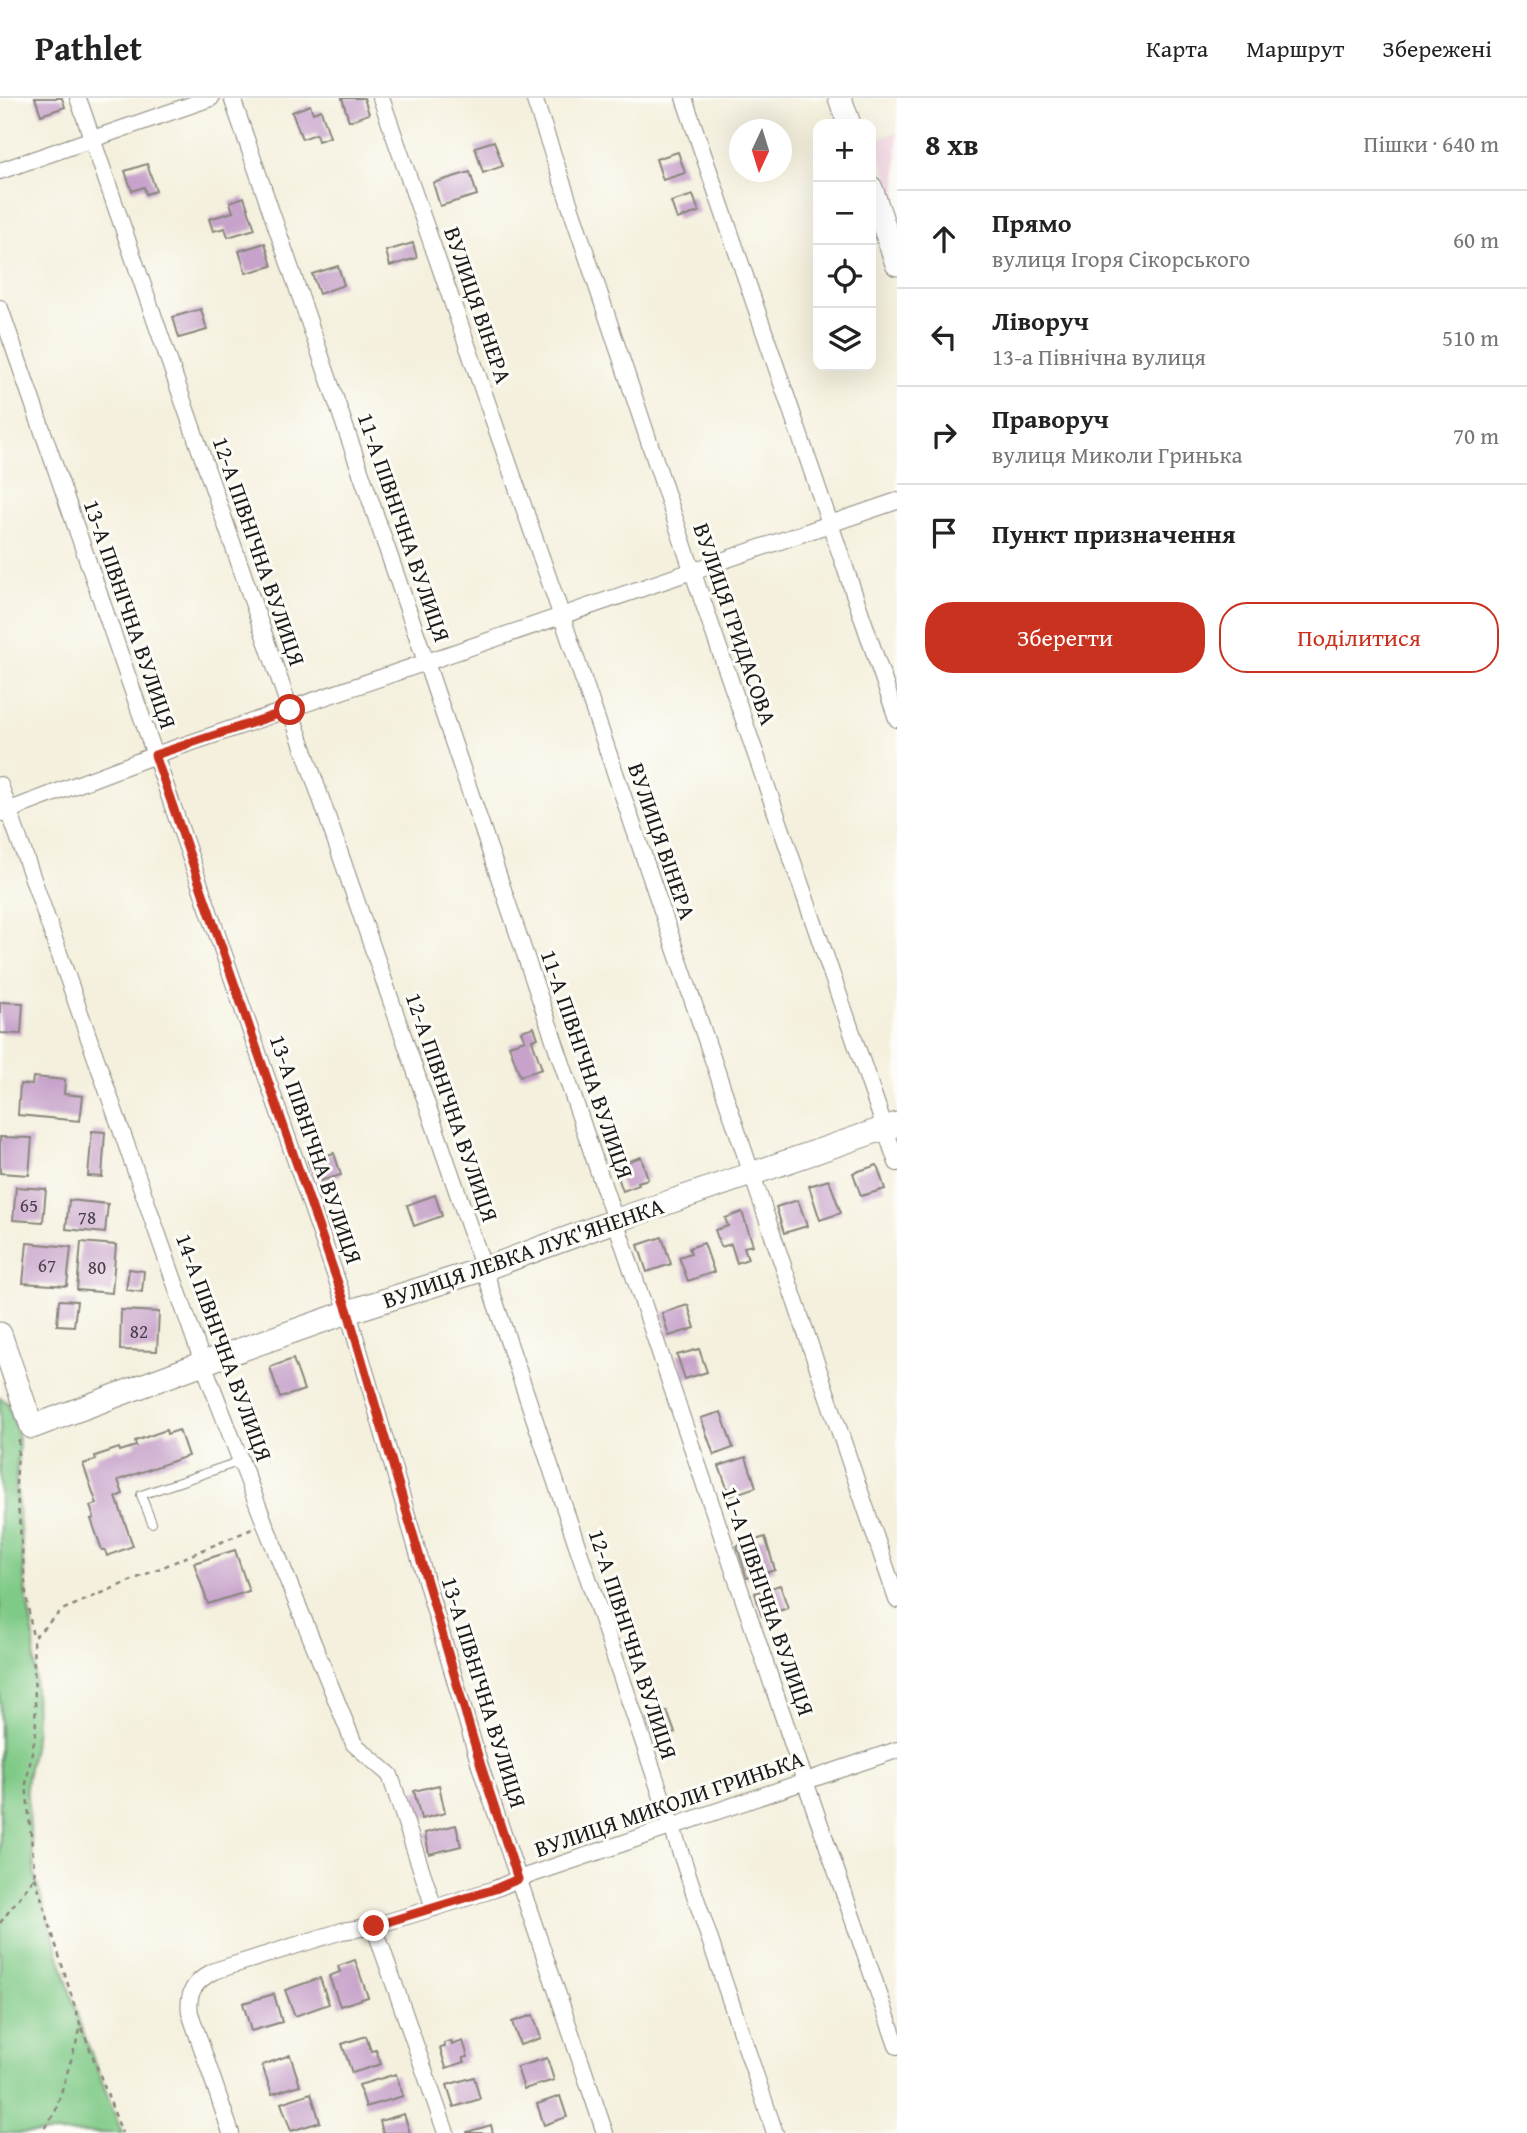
<!DOCTYPE html>
<html lang="uk">
<head>
<meta charset="utf-8">
<style>
  :root { --surface:#fff; --page:#f6f6f6; --text:#222; --muted:#767676; --line:#e0e0e0; --accent:#c8321e }
  body { margin:0; font-family:"Gentium Book Plus",serif; background:var(--page); color:var(--text) }
  .controls { position:absolute; right:21px; top:21px; display:grid; overflow:hidden; border-radius:14px; box-shadow:0 7px 28px #0002 }
  .controls button { width:63px; height:63px; display:grid; place-items:center; padding:0; border:0; border-bottom:2px solid var(--line); background:var(--surface); color:var(--text); font:35px sans-serif }
  .compass { position:absolute; left:729px; top:21px; width:63px; height:63px; border-radius:50%; background:var(--surface); box-shadow:0 7px 28px #0002; rotate:184deg }
  .stop { position:absolute; width:21px; height:21px; margin:-16px; border:5px solid #c8321e; border-radius:50%; background:#fff }
  .stop.end { background:#c8321e; border-color:#fff; box-shadow:0 2px 7px #0008 }
  .list { margin:0; padding:0; list-style:none }
  h2 { display:flex; justify-content:space-between; align-items:center; height:91px; margin:0; padding:0 28px; font-size:30px }
  h2 small { font-size:23px; font-weight:400; color:var(--muted) }
  .list li { display:grid; grid-template-columns:46px 1fr auto; gap:21px; align-items:center; box-sizing:border-box; height:98px; padding:0 28px; border-top:2px solid var(--line) }
  .list b { display:block; font-size:26px; white-space:nowrap }
  .list p { margin:0; font-size:23px; white-space:nowrap; color:var(--muted) }
  .list em { font-size:23px; font-style:normal; color:var(--muted) }
  .actions { display:flex; gap:14px; padding:21px 28px }
  .actions a { flex:1; padding:16px 0; border:2px solid var(--accent); border-radius:28px; text-align:center; font-size:24px; color:var(--accent) }
  .actions .main { background:var(--accent); color:#fff }
  .icon { flex:none; width:38px; height:38px; fill:none; stroke:currentColor; stroke-width:2; stroke-linecap:round; stroke-linejoin:round }
  .map { position:relative; flex:none; width:897px; height:2035px; overflow:hidden }
  header { display:flex; align-items:center; gap:42px; box-sizing:border-box; height:98px; padding:0 35px; background:var(--surface); border-bottom:2px solid var(--line) }
  header strong { font-size:33px }
  nav { display:flex; gap:38px; margin-inline-start:auto; font-size:24px }
  main { display:flex }
  aside { flex:1; background:var(--surface) }
  .map>svg:first-child { display:block }
  .built { fill:#f3cfdf }
  .green { fill:#80ca87; stroke:#4e7352; stroke-width:2 }
  .building { fill:#c7a3cb }
  .lines { fill:none; stroke-linecap:round; stroke-linejoin:round }
  .lane-casing { stroke:#88867c; stroke-width:10 }
  .street-casing { stroke:#88867c; stroke-width:18 }
  .secondary-casing { stroke:#88867c; stroke-width:25 }
  .path { stroke:#88867c; stroke-width:2.5; stroke-dasharray:5 5; stroke-linecap:butt }
  .lane { stroke:#fff; stroke-width:8 }
  .street { stroke:#fff; stroke-width:16 }
  .secondary { stroke:#fff; stroke-width:23 }
  .route { stroke:#c8321e; stroke-width:9 }
  .labels { text-anchor:middle; stroke-width:6; stroke-linejoin:round; paint-order:stroke }
  .number-label { font-size:19px; fill:#473e48 }
  .street-label { font-size:23px; fill:#1c1c1c; stroke:#fdfcf7 }
</style>
</head>
<body>
<header>
<strong>Pathlet</strong>
<nav><a>Карта</a><a>Маршрут</a><a>Збережені</a></nav>
</header>
<main>
<div class="map">
<svg width="897" height="2035" viewBox="0 0 897 2035">
  <rect width="100%" height="100%" fill="#fdfcf7"/>
  <filter id="ink" filterUnits="userSpaceOnUse"><feTurbulence type="fractalNoise" baseFrequency=".0143" numOctaves="2"/><feDisplacementMap in="SourceGraphic" scale="14" xChannelSelector="R" yChannelSelector="G"/><feConvolveMatrix kernelMatrix="1 2 1 2 8 2 1 2 1" color-interpolation-filters="sRGB"/></filter>
  <filter id="wash" filterUnits="userSpaceOnUse"><feTurbulence type="fractalNoise" baseFrequency=".00686" numOctaves="4" result="noise"/><feDisplacementMap in="SourceGraphic" scale="28" xChannelSelector="R" yChannelSelector="G"/><feGaussianBlur stdDeviation="1.57" result="paint"/><feColorMatrix in="noise" values="0 0 0 0 0 0 0 0 0 0 0 0 0 0 0 0 0 1.4 0 .05"/><feComposite in="paint" operator="in"/></filter>
  <g filter="url(#wash)">
    <rect width="100%" height="100%" fill="#f4f0dd"/>
    <polygon class="built" points="897,34 897,104 874,42"/>
    <polygon class="green" points="0,1299 8,1305 19,1342 16,1385 26,1496 34,1540 36,1633 26,1686 35,1779 81,1929 122,2035 0,2035"/>
    <g id="blocks">
      <g class="building">
        <polygon points="35,0 62,0 65,9 41,17"/>
        <polygon points="342,0 364,0 369,16 349,23"/>
        <polygon points="310,7 313,15 321,12 330,39 318,43 316,36 302,41 292,14"/>
        <polygon points="494,43 503,68 483,75 475,49"/>
        <polygon points="678,54 685,75 663,82 656,61"/>
        <polygon points="147,66 156,93 146,96 144,89 132,93 125,73"/>
        <polygon points="470,74 477,97 440,108 433,85"/>
        <polygon points="693,97 699,114 677,121 671,104"/>
        <polygon points="244,99 255,131 228,139 225,130 213,133 209,121 233,114 230,104"/>
        <polygon points="265,145 272,168 246,175 239,153"/>
        <polygon points="413,145 417,160 390,168 386,153"/>
        <polygon points="338,168 344,187 319,196 312,176"/>
        <polygon points="201,211 207,232 179,240 173,219"/>
        <polygon points="0,904 23,905 21,936 0,935"/>
        <polygon points="534,929 538,940 532,942 542,971 520,978 509,947 525,942 521,933"/>
        <polygon points="33,979 65,982 64,996 83,998 80,1023 18,1017 20,986 32,987"/>
        <polygon points="92,1033 105,1034 102,1079 88,1078"/>
        <polygon points="0,1039 32,1040 29,1077 0,1075"/>
        <polygon points="334,1055 341,1077 316,1084 308,1063"/>
        <polygon points="641,1059 648,1081 638,1084 639,1087 623,1093 614,1068"/>
        <polygon points="877,1067 885,1091 861,1098 853,1075"/>
        <polygon points="829,1082 841,1115 820,1122 809,1088"/>
        <polygon points="16,1089 46,1091 43,1124 13,1122"/>
        <polygon points="435,1097 442,1118 414,1128 407,1107"/>
        <polygon points="69,1102 108,1106 105,1135 66,1131"/>
        <polygon points="798,1102 807,1128 784,1135 776,1109"/>
        <polygon points="742,1114 753,1147 744,1149 748,1161 737,1165 731,1146 721,1149 715,1132 728,1128 725,1120"/>
        <polygon points="662,1139 671,1166 647,1174 638,1147"/>
        <polygon points="81,1144 116,1147 112,1195 77,1192"/>
        <polygon points="27,1145 71,1149 67,1188 23,1185"/>
        <polygon points="704,1145 714,1174 688,1183 679,1159 691,1155 689,1150"/>
        <polygon points="129,1171 144,1173 142,1194 126,1192"/>
        <polygon points="59,1202 77,1203 74,1228 57,1227"/>
        <polygon points="688,1207 695,1230 669,1238 662,1215"/>
        <polygon points="121,1212 159,1214 157,1253 120,1252"/>
        <polygon points="699,1251 707,1274 685,1281 677,1257"/>
        <polygon points="293,1261 304,1292 280,1300 270,1269"/>
        <polygon points="721,1314 733,1350 714,1357 701,1320"/>
        <polygon points="166,1332 167,1336 179,1332 188,1358 118,1382 123,1396 116,1399 133,1448 107,1458 105,1452 102,1452 91,1421 94,1420 90,1408 97,1406 83,1366 96,1362 95,1358 119,1350 120,1353 136,1348 135,1343"/>
        <polygon points="746,1359 756,1389 730,1398 719,1368"/>
        <polygon points="765,1439 775,1472 747,1480 737,1448"/>
        <polygon points="235,1452 249,1493 208,1506 194,1465"/>
        <polygon points="780,1487 788,1510 762,1518 755,1495"/>
        <polygon points="667,1613 675,1635 655,1642 647,1620"/>
        <polygon points="439,1687 445,1715 421,1721 414,1693"/>
        <polygon points="456,1727 461,1748 429,1756 425,1735"/>
        <polygon points="355,1862 368,1899 340,1908 329,1878 340,1874 338,1868"/>
        <polygon points="320,1880 329,1906 295,1918 285,1892"/>
        <polygon points="274,1896 282,1924 251,1933 243,1905"/>
        <polygon points="533,1917 541,1940 520,1947 512,1924"/>
        <polygon points="366,1938 371,1953 376,1952 381,1966 352,1975 342,1946"/>
        <polygon points="451,1943 452,1947 463,1943 468,1959 463,1960 465,1964 446,1970 440,1950 445,1949 444,1945"/>
        <polygon points="290,1957 300,1987 272,1996 262,1967"/>
        <polygon points="547,1960 554,1982 524,1991 517,1969"/>
        <polygon points="396,1976 403,1998 366,2009 359,1987"/>
        <polygon points="474,1979 480,2001 454,2009 447,1987"/>
        <polygon points="311,1995 320,2024 291,2033 281,2005"/>
        <polygon points="560,1998 567,2019 544,2027 537,2006"/>
        <polygon points="404,2016 410,2035 383,2035 380,2023"/>
        <polygon points="491,2027 493,2035 467,2035 467,2034"/>
      </g>
    </g>
  </g>
  <g filter="url(#ink)">
    <use href="#blocks" fill-opacity="0" stroke="#88867c" stroke-width="2"/>
    <g class="lines">
      <defs>
        <polyline id="lane" points="152,1425 141,1397 241,1363"/>
        <g id="street">
          <polyline points="78,0 484,1171 775,2035"/>
          <polyline points="232,0 426,564 805,1683 897,1948"/>
          <polyline points="381,0 561,516 897,1502"/>
          <polyline points="534,0 692,472 897,1065"/>
          <polyline points="684,0 897,621"/>
          <polyline points="0,73 211,0"/>
          <polyline points="0,210 348,1214 480,1668 605,2035"/>
          <polyline points="0,687 203,1265 265,1426 354,1646 390,1677 434,1810"/>
          <polyline points="2,715 155,657 897,403"/>
          <polyline points="374,1828 446,2035"/>
          <path d="M231,2035L190,1915C187,1894 195,1883 214,1873L342,1833L374,1828L434,1810L495,1791L518,1781L897,1652"/>
        </g>
        <g id="secondary">
          <polyline points="840,0 849,26"/>
          <polyline points="871,90 897,166"/>
          <polyline points="0,1236 32,1329 203,1265 348,1214 484,1171 617,1122 897,1026"/>
        </g>
      </defs>
      <use href="#lane" class="lane-casing"/>
      <use href="#street" class="street-casing"/>
      <use href="#secondary" class="secondary-casing"/>
      <g class="path">
        <polyline points="19,1342 16,1385 26,1496 33,1540"/>
        <polyline points="35,1779 81,1929 55,2015 41,2035"/>
        <polyline points="0,1825 35,1779 26,1686 36,1633 33,1540 62,1512 252,1431"/>
        <polyline points="82,1930 122,2035"/>
      </g>
      <use href="#lane" class="lane"/>
      <use href="#street" class="street"/>
      <use href="#secondary" class="secondary"/>
    </g>
  </g>
  <g class="lines" filter="url(#ink)">
    <polyline class="route" points="290,612 155,657 348,1214 481,1668 518,1781 495,1791 374,1828"/>
  </g>
  <g class="labels">
    <g class="number-label">
      <text x="29" y="1114">65</text>
      <text x="87" y="1126">78</text>
      <text x="47" y="1174">67</text>
      <text x="97" y="1176">80</text>
      <text x="139" y="1240">82</text>
    </g>
    <g class="street-label">
      <text transform="translate(478 207) rotate(71)" y="8">ВУЛИЦЯ ВІНЕРА</text>
      <text transform="translate(404 429) rotate(71)" y="8">11-А ПІВНІЧНА ВУЛИЦЯ</text>
      <text transform="translate(259 453) rotate(71)" y="8">12-А ПІВНІЧНА ВУЛИЦЯ</text>
      <text transform="translate(130 516) rotate(71)" y="8">13-А ПІВНІЧНА ВУЛИЦЯ</text>
      <text transform="translate(735 526) rotate(71)" y="8">ВУЛИЦЯ ГРИДАСОВА</text>
      <text transform="translate(662 743) rotate(71)" y="8">ВУЛИЦЯ ВІНЕРА</text>
      <text transform="translate(587 966) rotate(71)" y="8">11-А ПІВНІЧНА ВУЛИЦЯ</text>
      <text transform="translate(452 1009) rotate(71)" y="8">12-А ПІВНІЧНА ВУЛИЦЯ</text>
      <text transform="translate(316 1051) rotate(71)" y="8">13-А ПІВНІЧНА ВУЛИЦЯ</text>
      <text transform="translate(523 1155) rotate(-19)" y="8">ВУЛИЦЯ ЛЕВКА ЛУК'ЯНЕНКА</text>
      <text transform="translate(224 1249) rotate(70)" y="8">14-А ПІВНІЧНА ВУЛИЦЯ</text>
      <text transform="translate(768 1503) rotate(71)" y="8">11-А ПІВНІЧНА ВУЛИЦЯ</text>
      <text transform="translate(633 1546) rotate(72)" y="8">12-А ПІВНІЧНА ВУЛИЦЯ</text>
      <text transform="translate(484 1594) rotate(73)" y="8">13-А ПІВНІЧНА ВУЛИЦЯ</text>
      <text transform="translate(669 1706) rotate(-19)" y="8">ВУЛИЦЯ МИКОЛИ ГРИНЬКА</text>
    </g>
  </g>
</svg>
<div class="controls">
<button>+</button>
<button>−</button>
<button><svg class="icon" aria-label="locate" viewBox="0 0 24 24"><circle cx="12" cy="12" r="6"/><path d="M12 2v4M12 18v4M2 12h4M18 12h4"/></svg></button>
<button><svg class="icon" aria-label="layers" viewBox="0 0 24 24"><path d="M12 4l9 5-9 5-9-5zM3 14l9 5 9-5"/></svg></button>
</div>
<svg class="compass" viewBox="-18 -18 36 36"><path d="M0-13l5 13h-10z" fill="#e53935"/><path d="M0 13l5-13h-10z" fill="#767676"/></svg>
<div class="stop" style="left:290px;top:612px"></div>
<div class="stop end" style="left:374px;top:1828px"></div>
</div>
<aside>
<h2>8 хв<small>Пішки · 640 m</small></h2>
<ul class="list">
<li><svg class="icon" aria-label="ahead" viewBox="0 0 24 24"><path d="M12 20V5M6 11l6-6 6 6"/></svg><div><b>Прямо</b><p>вулиця Ігоря Сікорського</p></div><em>60 m</em></li>
<li><svg class="icon" aria-label="left" viewBox="0 0 24 24"><path d="M17 20v-9H6M10 6l-5 5 5 5"/></svg><div><b>Ліворуч</b><p>13-а Північна вулиця</p></div><em>510 m</em></li>
<li><svg class="icon" aria-label="right" viewBox="0 0 24 24"><path d="M7 20v-9h11M14 6l5 5-5 5"/></svg><div><b>Праворуч</b><p>вулиця Миколи Гринька</p></div><em>70 m</em></li>
<li><svg class="icon" aria-label="arrive" viewBox="0 0 24 24"><path d="M6 21V4h12l-3 4 3 4H6"/></svg><div><b>Пункт призначення</b></div></li>
</ul>
<div class="actions"><a class="main">Зберегти</a><a>Поділитися</a></div>
</aside>
</main>
</body>
</html>
